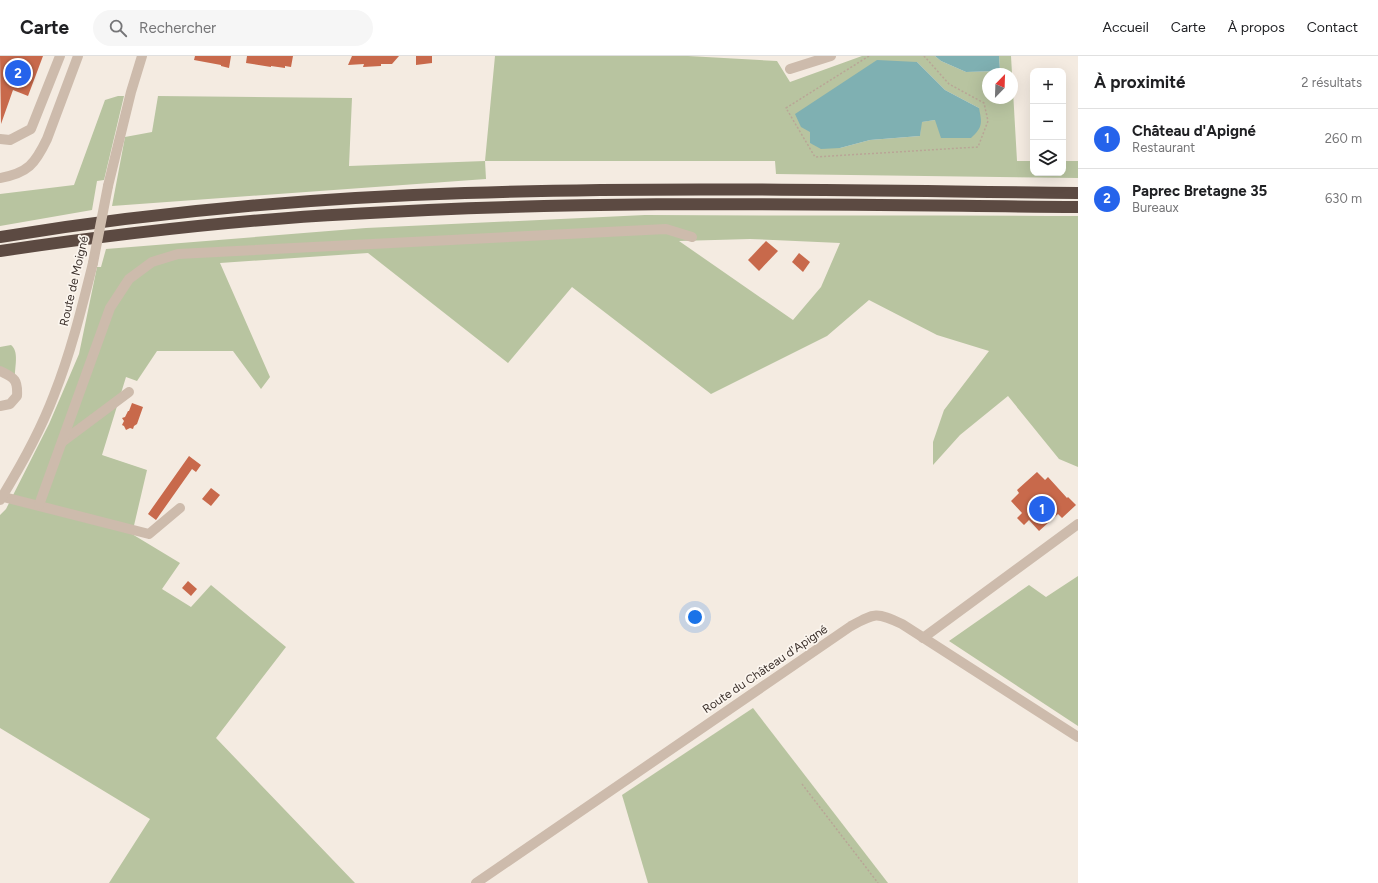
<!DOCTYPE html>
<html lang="fr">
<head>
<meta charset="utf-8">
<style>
  :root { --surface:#fff; --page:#f6f6f6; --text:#202124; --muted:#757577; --line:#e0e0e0; --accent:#2563eb }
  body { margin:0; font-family:Figtree,sans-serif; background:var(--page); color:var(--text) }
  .controls { position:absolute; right:12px; top:12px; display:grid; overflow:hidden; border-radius:8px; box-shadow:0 4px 16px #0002 }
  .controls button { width:36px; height:36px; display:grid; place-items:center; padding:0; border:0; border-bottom:1px solid var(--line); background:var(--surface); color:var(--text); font:20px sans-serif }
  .compass { position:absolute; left:982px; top:12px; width:36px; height:36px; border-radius:50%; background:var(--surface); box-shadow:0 4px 16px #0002; rotate:23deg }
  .you { position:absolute; left:695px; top:561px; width:14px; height:14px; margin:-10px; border:3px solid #fff; border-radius:50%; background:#1a73e8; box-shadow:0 0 0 6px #1a73e833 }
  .badge { display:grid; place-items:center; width:26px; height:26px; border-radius:50%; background:var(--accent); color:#fff; font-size:13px; font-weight:700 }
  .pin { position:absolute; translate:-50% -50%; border:2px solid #fff; box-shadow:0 1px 4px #0006 }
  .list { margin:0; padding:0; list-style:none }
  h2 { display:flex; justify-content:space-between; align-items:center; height:52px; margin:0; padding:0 16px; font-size:17px }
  h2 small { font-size:13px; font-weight:400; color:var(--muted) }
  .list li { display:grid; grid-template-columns:26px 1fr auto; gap:12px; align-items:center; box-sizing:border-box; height:60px; padding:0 16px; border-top:1px solid var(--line) }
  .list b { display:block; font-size:15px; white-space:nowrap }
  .list p { margin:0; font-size:13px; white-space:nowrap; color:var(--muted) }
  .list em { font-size:13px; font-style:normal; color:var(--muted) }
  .icon { flex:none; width:22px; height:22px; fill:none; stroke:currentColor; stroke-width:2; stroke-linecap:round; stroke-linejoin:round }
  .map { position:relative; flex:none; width:1078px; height:827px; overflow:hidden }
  header { display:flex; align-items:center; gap:24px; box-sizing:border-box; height:56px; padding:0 20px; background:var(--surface); border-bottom:1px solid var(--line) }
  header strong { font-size:19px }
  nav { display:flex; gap:22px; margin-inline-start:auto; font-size:14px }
  .search { width:280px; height:36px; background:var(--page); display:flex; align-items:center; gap:10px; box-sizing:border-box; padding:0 14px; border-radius:22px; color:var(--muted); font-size:15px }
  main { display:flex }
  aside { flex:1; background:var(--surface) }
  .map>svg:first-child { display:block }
  .green { fill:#b8c4a0; fill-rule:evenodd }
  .water { fill:#7fb0b2 }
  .building { fill:#c8694b }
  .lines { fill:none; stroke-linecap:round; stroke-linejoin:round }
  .path { stroke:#b9a596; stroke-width:1.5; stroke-dasharray:2 2; stroke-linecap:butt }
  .minor { stroke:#cdbbac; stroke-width:10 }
  .highway { stroke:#5c4a42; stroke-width:12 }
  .minor-bridge { stroke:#cdbbac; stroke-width:10 }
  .labels { text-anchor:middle; stroke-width:3.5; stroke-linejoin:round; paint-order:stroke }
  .street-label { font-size:12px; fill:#3b302b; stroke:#fbf5ee }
</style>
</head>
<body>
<header>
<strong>Carte</strong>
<div class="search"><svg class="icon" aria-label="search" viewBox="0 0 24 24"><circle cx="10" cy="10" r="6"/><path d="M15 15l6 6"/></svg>Rechercher</div>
<nav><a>Accueil</a><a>Carte</a><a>À propos</a><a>Contact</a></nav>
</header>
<main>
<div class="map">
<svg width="1078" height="827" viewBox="0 0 1078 827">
  <rect width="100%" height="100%" fill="#f4ebe1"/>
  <g class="green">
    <path d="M495,0H688L777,5L790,26L862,0H935L941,5L966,16L1000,15L999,0H1011L1017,105H1033V117H1063V105H1078V122L776,118L775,105H485L486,123L112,150L125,81L152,76L158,40L352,42L349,110L485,105ZM917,6L945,34L979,52L935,64L921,66L920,80L870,84L840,92L810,87V76ZM988,18H1012V42H988Z"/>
    <polygon points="118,40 124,40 104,124 97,125 92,154 0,170 0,138 74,129 105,44"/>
    <path d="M645,159C790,160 934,159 1078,160V411L1059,403L1008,340L960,379L933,409V386L944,354L989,295L937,279L869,244L827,280L711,338L572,231L508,307L368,197L220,207L270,321L261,333L233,295H157L137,325L126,321L102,399L147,414L132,478L180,507L162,533L191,551L211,529L286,591L216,682L355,827H109L150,763L0,672V459L6,453L49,368L79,298L97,211H101L106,193L366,172ZM750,183L840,187L821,231L793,264L679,185Z"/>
    <path d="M11,289C19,295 15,310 15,319L0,312V291Z"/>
    <polygon points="1078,520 1078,670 949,585 1029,529 1046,541"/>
    <polygon points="753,652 888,827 648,827 622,739"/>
  </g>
  <g class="water">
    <polygon points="935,0 999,0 1000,15 966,16 941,5"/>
    <path d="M877,4L917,6L945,34L979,52C982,67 983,71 971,82H941L935,64L922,66L920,80L870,84L840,92L821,93L810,87V76L801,71L795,58Z"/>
  </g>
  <g class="building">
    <polygon points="0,0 43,0 28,40 13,34 1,68"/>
    <polygon points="195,0 231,0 229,12 221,10 221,9 194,4"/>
    <polygon points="247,0 293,0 291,11 285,10 285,12 271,10 271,11 246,7"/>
    <polygon points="352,0 399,0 392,8 381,8 381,10 363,11 364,8 348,9"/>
    <polygon points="416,0 432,0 432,7 416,9"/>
    <polygon points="766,185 778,195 759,215 748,204"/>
    <polygon points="799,197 810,206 803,216 792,206"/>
    <polygon points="132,347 143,351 137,368 134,370 133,373 130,372 126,374 124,370 122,369 124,365 122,362 125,361 128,355 129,355"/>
    <polygon points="189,400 201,409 196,416 192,413 156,464 148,458"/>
    <polygon points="1037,416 1045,424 1048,421 1067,442 1068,441 1076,449 1062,462 1058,458 1039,475 1029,464 1024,469 1017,462 1022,457 1011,445 1019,437 1017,434"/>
    <polygon points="211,432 220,439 211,450 202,443"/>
    <polygon points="188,525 197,533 191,540 182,532"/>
  </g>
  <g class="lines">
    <g class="path">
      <polyline points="869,0 786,52 815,101 978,91 988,65 984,47 949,28 924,0"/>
      <polyline points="802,728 878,827"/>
    </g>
    <g class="minor">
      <polyline points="790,13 831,0"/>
      <polyline points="0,83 10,84 31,73 60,0"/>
      <path d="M0,122C28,117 35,108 47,83L78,0"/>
      <polyline points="108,130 131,36 142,0"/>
      <path d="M0,315C14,322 18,323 17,340L10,348L0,350"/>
      <polyline points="62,386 129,336"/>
      <polyline points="0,440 149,478 180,452"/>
      <path d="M0,444C21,410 40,376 54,339C71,296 82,251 93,207"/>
      <polyline points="39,449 110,252 129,223 152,206 178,198 666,173 692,181"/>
      <polyline points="923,582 1078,468"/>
      <path d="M476,827L851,570C875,557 876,556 902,568L1078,681"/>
    </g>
    <g class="highway">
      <path d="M0,181C154,156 309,142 465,137C669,130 874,135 1078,137"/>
      <path d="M0,195C116,178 233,164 351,158C593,143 836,149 1078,151"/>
    </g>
    <polyline class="minor-bridge" points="93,207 108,130"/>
  </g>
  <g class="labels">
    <g class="street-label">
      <text transform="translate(74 225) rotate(-77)" y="4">Route de Moigné</text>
      <text transform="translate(765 613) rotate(-34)" y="4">Route du Château d'Apigné</text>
    </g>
  </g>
</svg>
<div class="controls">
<button>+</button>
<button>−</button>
<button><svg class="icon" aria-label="layers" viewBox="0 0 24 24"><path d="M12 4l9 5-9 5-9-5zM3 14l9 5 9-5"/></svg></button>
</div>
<svg class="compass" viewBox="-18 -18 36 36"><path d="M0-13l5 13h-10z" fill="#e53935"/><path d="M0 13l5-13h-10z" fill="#757577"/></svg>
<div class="you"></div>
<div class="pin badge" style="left:1042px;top:453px">1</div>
<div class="pin badge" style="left:18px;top:17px">2</div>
</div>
<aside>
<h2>À proximité<small>2 résultats</small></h2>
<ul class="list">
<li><span class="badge">1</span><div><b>Château d'Apigné</b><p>Restaurant</p></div><em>260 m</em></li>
<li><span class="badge">2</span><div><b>Paprec Bretagne 35</b><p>Bureaux</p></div><em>630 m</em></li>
</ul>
</aside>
</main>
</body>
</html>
